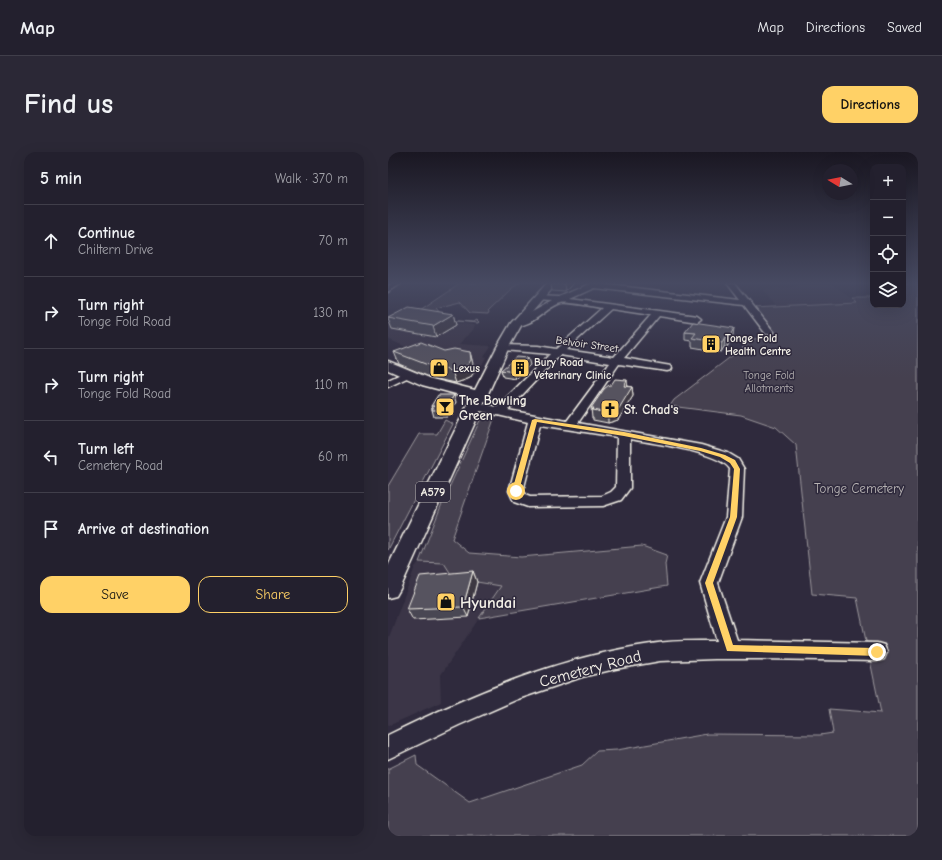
<!DOCTYPE html>
<html lang="en">
<head>
<meta charset="utf-8">
<style>
  :root { --surface:#23202e; --page:#2b2836; --text:#f1f3f6; --muted:#a3a3aa; --line:#403e4a; --accent:#ffd166 }
  body { margin:0; font-family:"Comic Neue",sans-serif; background:var(--page); color:var(--text) }
  .controls { position:absolute; right:12px; top:12px; display:grid; overflow:hidden; border-radius:8px; box-shadow:0 4px 16px #0002 }
  .controls button { width:36px; height:36px; display:grid; place-items:center; padding:0; border:0; border-bottom:1px solid var(--line); background:var(--surface); color:var(--text); font:20px sans-serif }
  .compass { position:absolute; left:434px; top:12px; width:36px; height:36px; border-radius:50%; background:var(--surface); box-shadow:0 4px 16px #0002; rotate:280deg }
  .stop { position:absolute; width:12px; height:12px; margin:-9px; border:3px solid #ffd166; border-radius:50%; background:#fff }
  .stop.end { background:#ffd166; border-color:#fff; box-shadow:0 1px 4px #0008 }
  .list { margin:0; padding:0; list-style:none }
  h2 { display:flex; justify-content:space-between; align-items:center; height:52px; margin:0; padding:0 16px; font-size:17px }
  h2 small { font-size:13px; font-weight:400; color:var(--muted) }
  .list li { display:grid; grid-template-columns:26px 1fr auto; gap:12px; align-items:center; box-sizing:border-box; height:72px; padding:0 16px; border-top:1px solid var(--line) }
  .list b { display:block; font-size:15px; white-space:nowrap }
  .list p { margin:0; font-size:13px; white-space:nowrap; color:var(--muted) }
  .list em { font-size:13px; font-style:normal; color:var(--muted) }
  .actions { display:flex; gap:8px; padding:12px 16px }
  .actions a { flex:1; padding:9px 0; border:1px solid var(--accent); border-radius:12px; text-align:center; font-size:14px; color:var(--accent) }
  .actions .main { background:var(--accent); color:#111 }
  .icon { flex:none; width:22px; height:22px; fill:none; stroke:currentColor; stroke-width:2; stroke-linecap:round; stroke-linejoin:round }
  .map { position:relative; flex:none; width:530px; height:684px; overflow:hidden; border-radius:12px }
  header { display:flex; align-items:center; gap:24px; box-sizing:border-box; height:56px; padding:0 20px; background:var(--surface); border-bottom:1px solid var(--line) }
  header strong { font-size:19px }
  nav { display:flex; gap:22px; margin-inline-start:auto; font-size:14px }
  .intro { display:flex; align-items:center; justify-content:space-between; box-sizing:border-box; height:96px; padding:0 24px }
  h1 { margin:0; font-size:28px }
  .button { padding:10px 18px; border-radius:12px; background:var(--accent); color:#111; font-size:14px; font-weight:700 }
  main { display:flex; gap:24px; padding:0 24px }
  aside { flex:1; background:var(--surface); border-radius:12px; box-shadow:0 4px 16px #0002 }
  .map>svg:first-child { display:block }
  .built { fill:#3b3647 }
  .green { fill:#454050; stroke:#9c989c }
  .lines { fill:none; stroke-linecap:round; stroke-linejoin:round }
  .minor-casing { stroke:#f4f1e8; stroke-width:3 }
  .major-casing { stroke:#f4f1e8; stroke-width:3 }
  .minor { fill:#2f2a3d; fill-rule:evenodd }
  .major { fill:#2f2a3d; fill-rule:evenodd }
  .wall { fill:#4a4752; stroke:#f4f1e8 }
  .shaded-wall { fill:#3c3942; stroke:#f4f1e8 }
  .building { fill:#56525f; stroke:#f4f1e8 }
  .route { fill:#ffd166 }
  .labels { text-anchor:middle; stroke-width:3; stroke-linejoin:round; paint-order:stroke }
  .far-poi-label { font-size:11px; font-weight:bold; fill:#f4f1e8; stroke:#2f2a3d; text-anchor:start }
  .far-street-label { font-size:11px; fill:#f4f1e8; stroke:#2f2a3d }
  .far-park-label { font-size:11px; fill:#b7b3b3; stroke:#2f2a3d }
  .shield { fill:#2f2a3d; stroke:#b9b5b5; stroke-width:1 }
  .shield-label { font-size:12px; font-weight:bold; fill:#f4f1e8 }
  .poi-label { font-size:13px; font-weight:bold; fill:#f4f1e8; stroke:#2f2a3d; text-anchor:start }
  .park-label { font-size:13px; fill:#b7b3b3; stroke:#2f2a3d }
  .near-poi-label { font-size:16px; font-weight:bold; fill:#f4f1e8; stroke:#2f2a3d; text-anchor:start }
  .near-street-label { font-size:16px; fill:#f4f1e8; stroke:#2f2a3d }
</style>
</head>
<body>
<header>
<strong>Map</strong>
<nav><a>Map</a><a>Directions</a><a>Saved</a></nav>
</header>
<div class="intro"><h1>Find us</h1><a class="button">Directions</a></div>
<main>
<aside>
<h2>5 min<small>Walk · 370 m</small></h2>
<ul class="list">
<li><svg class="icon" aria-label="ahead" viewBox="0 0 24 24"><path d="M12 20V5M6 11l6-6 6 6"/></svg><div><b>Continue</b><p>Chiltern Drive</p></div><em>70 m</em></li>
<li><svg class="icon" aria-label="right" viewBox="0 0 24 24"><path d="M7 20v-9h11M14 6l5 5-5 5"/></svg><div><b>Turn right</b><p>Tonge Fold Road</p></div><em>130 m</em></li>
<li><svg class="icon" aria-label="right" viewBox="0 0 24 24"><path d="M7 20v-9h11M14 6l5 5-5 5"/></svg><div><b>Turn right</b><p>Tonge Fold Road</p></div><em>110 m</em></li>
<li><svg class="icon" aria-label="left" viewBox="0 0 24 24"><path d="M17 20v-9H6M10 6l-5 5 5 5"/></svg><div><b>Turn left</b><p>Cemetery Road</p></div><em>60 m</em></li>
<li><svg class="icon" aria-label="arrive" viewBox="0 0 24 24"><path d="M6 21V4h12l-3 4 3 4H6"/></svg><div><b>Arrive at destination</b></div></li>
</ul>
<div class="actions"><a class="main">Save</a><a>Share</a></div>
</aside>
<div class="map">
<svg width="530" height="684" viewBox="0 0 530 684">
  <rect width="100%" height="100%" fill="#2f2a3d"/>
  <filter id="ink" filterUnits="userSpaceOnUse"><feTurbulence type="fractalNoise" baseFrequency=".025" numOctaves="2"/><feDisplacementMap in="SourceGraphic" scale="8" xChannelSelector="R" yChannelSelector="G"/><feConvolveMatrix kernelMatrix="1 2 1 2 8 2 1 2 1" color-interpolation-filters="sRGB"/></filter>
  <g filter="url(#ink)">
    <g class="built">
      <polygon points="406,131 445,131 469,151 389,155 374,138 411,136"/>
      <polygon points="20,165 87,173 85,178 71,192 103,194 96,204 98,205 91,219 78,230 59,231 30,222 9,213 34,202 0,187 0,176"/>
      <polygon points="31,410 56,411 89,430 113,434 52,524 53,550 0,574 0,488 27,415"/>
    </g>
    <g class="green">
      <polygon points="72,131 132,131 124,136 100,159 101,160 100,162 82,161 72,150 48,156 58,168 85,170 89,168 91,170 90,171 58,168 32,158"/>
      <polygon points="515,131 530,131 530,684 0,684 0,617 28,603 29,613 82,651 194,613 209,599 229,598 319,582 432,583 445,581 441,557 493,561 469,446 424,442 408,293 388,275 353,263 282,254 286,248 366,187 389,185 365,156 469,151 464,146 485,146 485,153 515,153"/>
      <polygon points="100,263 107,264 64,387 81,401 133,405 254,394 279,403 277,412 279,434 91,466 113,434 89,430 63,422 56,411 31,410 55,349 93,266"/>
      <polygon points="57,268 65,272 0,398 0,334 31,282 49,282"/>
    </g>
    <g class="lines">
      <defs>
        <g id="minor">
          <polygon points="5,131 14,131 0,140 0,134"/>
          <path d="M204,131L352,148L339,131H347L386,180L384,182H378L356,153L206,136L182,147L309,164L313,167L309,170L271,164L236,206L283,214L284,216L283,218L279,219L231,212L190,271L313,293L340,301L350,307L356,317L354,365L330,431L349,488L489,491L496,493L499,500L496,507L489,509L373,507H327L272,509L227,517L194,525L130,547L71,573L0,607V583C84,542 170,505 263,492C284,488 307,489 329,489L312,431L338,365L342,317C332,300 263,291 242,287V336L233,348L215,354L140,355L126,350L121,339L140,270L83,257L81,254L83,251L87,250L109,255L162,202L115,198L110,195L111,193L150,194L168,197L214,156C206,155 179,149 173,151C158,155 143,177 126,173L124,171L164,149L148,148L147,146L148,144L172,145ZM223,157L263,163L226,205L178,198ZM172,203L222,211L179,269L120,258ZM152,273L229,285L228,335L223,340L214,344L142,345L137,343L135,339Z"/>
          <polygon points="19,219 23,220 24,222 23,224 0,235 0,228"/>
        </g>
        <polygon id="major" points="159,131 169,131 134,172 121,195 12,437 8,444 0,446 0,414 83,246 34,233 0,218 0,209 44,227 87,238 109,195 123,171"/>
      </defs>
      <use href="#minor" class="minor-casing"/>
      <use href="#major" class="major-casing"/>
      <use href="#minor" class="minor"/>
      <use href="#major" class="major"/>
    </g>
    <g class="wall">
      <polygon points="186,131 178,140 164,139 163,132"/>
      <polygon points="65,162 68,173 48,185 4,177 0,167 0,166"/>
      <polygon points="297,180 345,184 339,195 336,195 333,200 304,195 304,189 297,188"/>
      <polygon points="6,200 82,200 85,212 86,220 82,226 77,228 68,231 44,226 11,212"/>
      <polygon points="142,213 128,227 115,225 113,218"/>
      <polygon points="240,234 244,235 245,244 230,268 220,271 205,268 205,266 204,266 203,256"/>
      <polygon points="68,250 59,265 46,265 43,254"/>
      <polygon points="85,419 89,430 80,465 25,468 19,457"/>
    </g>
    <g class="shaded-wall">
      <polygon points="178,131 186,131 178,140 177,132"/>
      <polygon points="65,162 68,173 48,185 45,174"/>
      <polygon points="346,176 345,184 339,195 340,187"/>
      <polygon points="337,186 336,195 333,200 334,191"/>
      <polygon points="82,200 85,212 86,220 82,226 77,228 68,231 64,219"/>
      <polygon points="140,206 142,213 128,227 126,220"/>
      <polygon points="239,228 240,238 236,234"/>
      <polygon points="244,235 245,244 230,268 220,271 220,261"/>
      <polygon points="66,243 68,250 59,265 57,258"/>
      <polygon points="85,419 89,430 80,465 75,455"/>
    </g>
    <g class="building">
      <polygon points="164,131 178,131 177,132 163,132"/>
      <polygon points="21,155 65,162 45,174 0,166"/>
      <polygon points="305,170 346,176 340,187 337,186 334,191 304,186 308,181 297,180"/>
      <polygon points="33,190 56,199 66,197 82,200 83,208 79,214 64,219 40,213 6,200"/>
      <polygon points="128,205 140,206 126,220 113,218"/>
      <polygon points="227,227 239,228 236,234 244,235 230,258 220,261 204,258 206,256 203,256 216,237 221,233 223,233"/>
      <polygon points="50,243 66,243 57,258 44,258 46,254 43,254"/>
      <polygon points="85,419 75,455 19,457 32,424"/>
    </g>
  </g>
  <linearGradient id="sky" x2="0" y2="1"><stop stop-color="#1a1722"/><stop offset="0.58" stop-color="#474a62"/><stop offset="1" stop-color="#474a62" stop-opacity="0"/></linearGradient>
  <rect width="530" height="226" fill="url(#sky)"/>
  <polygon class="route" points="147,267 236,280 313,296 337,303 347,308 352,317 349,365 325,431 345,493 489,496 492,497 494,500 492,503 489,504 339,499 317,431 342,365 346,317 342,311 332,305 312,299 236,284 149,270 131,339 128,341 124,339 144,268"/>
  <defs>
    <symbol id="building-square" viewBox="-11 -11 22 22"><rect x="-9" y="-9" width="18" height="18" rx="4" fill="#ffd166" stroke="#2f2a3d"/><path d="M-4-6H4V6H1V3H-1V6H-4ZM-2.5-4.3h1.7v1.8h-1.7ZM.8-4.3h1.7v1.8H.8ZM-2.5-1h1.7V.8h-1.7ZM.8-1h1.7V.8H.8Z" fill="#111"/></symbol>
    <symbol id="shop-square" viewBox="-11 -11 22 22"><rect x="-9" y="-9" width="18" height="18" rx="4" fill="#ffd166" stroke="#2f2a3d"/><path d="M-5-2.5h2.3a2.7 3.5 0 0 1 5.4 0H5L5.5 6h-11ZM-1.5-2.5h3a1.5 2.3 0 0 0-3 0Z" fill="#111"/></symbol>
    <symbol id="bar-square" viewBox="-11 -11 22 22"><rect x="-9" y="-9" width="18" height="18" rx="4" fill="#ffd166" stroke="#2f2a3d"/><path d="M-6-5H6L.8 .8V4.5H3.5V6h-7V4.5H-.8V.8Z" fill="#111"/></symbol>
    <symbol id="church-square" viewBox="-11 -11 22 22"><rect x="-9" y="-9" width="18" height="18" rx="4" fill="#ffd166" stroke="#2f2a3d"/><path d="M-1.2-6h2.4v3.5h3.3v2.4h-3.3V6h-2.4V-.1h-3.3v-2.4h3.3Z" fill="#111"/></symbol>
  </defs>
  <g fill-rule="evenodd">
    <use href="#building-square" x="312" y="181" width="22" height="22"/>
    <use href="#shop-square" x="40" y="205" width="22" height="22"/>
    <use href="#building-square" x="121" y="205" width="22" height="22"/>
    <use href="#bar-square" x="46" y="244" width="22" height="22"/>
    <use href="#church-square" x="211" y="246" width="22" height="22"/>
    <use href="#shop-square" x="47" y="439" width="22" height="22"/>
  </g>
  <g class="labels">
    <g class="far-poi-label">
      <text x="337" y="190">Tonge Fold<tspan x="337" dy="13">Health Centre</tspan></text>
      <text x="146" y="214">Bury Road<tspan x="146" dy="13">Veterinary Clinic</tspan></text>
      <text x="65" y="220">Lexus</text>
    </g>
    <g class="far-street-label">
      <text transform="translate(199 192) rotate(8)" y="4">Belvoir Street</text>
    </g>
    <g class="far-park-label">
      <text x="381" y="227">Tonge Fold<tspan x="381" dy="13">Allotments</tspan></text>
    </g>
    <rect class="shield" x="28" y="330" width="34" height="20" rx="3"/>
    <g class="shield-label">
      <text x="45" y="344">A579</text>
    </g>
    <g class="poi-label">
      <text x="71" y="253">The Bowling<tspan x="71" dy="15">Green</tspan></text>
      <text x="236" y="262">St. Chad's</text>
    </g>
    <g class="park-label">
      <text x="471" y="341">Tonge Cemetery</text>
    </g>
    <g class="near-poi-label">
      <text x="72" y="456">Hyundai</text>
    </g>
    <g class="near-street-label">
      <text transform="translate(202 516) rotate(-15)" y="6">Cemetery Road</text>
    </g>
  </g>
</svg>
<div class="controls">
<button>+</button>
<button>−</button>
<button><svg class="icon" aria-label="locate" viewBox="0 0 24 24"><circle cx="12" cy="12" r="6"/><path d="M12 2v4M12 18v4M2 12h4M18 12h4"/></svg></button>
<button><svg class="icon" aria-label="layers" viewBox="0 0 24 24"><path d="M12 4l9 5-9 5-9-5zM3 14l9 5 9-5"/></svg></button>
</div>
<svg class="compass" viewBox="-18 -18 36 36"><path d="M0-13l5 13h-10z" fill="#e53935"/><path d="M0 13l5-13h-10z" fill="#a3a3aa"/></svg>
<div class="stop" style="left:128px;top:339px"></div>
<div class="stop end" style="left:489px;top:500px"></div>
</div>
</main>
</body>
</html>
